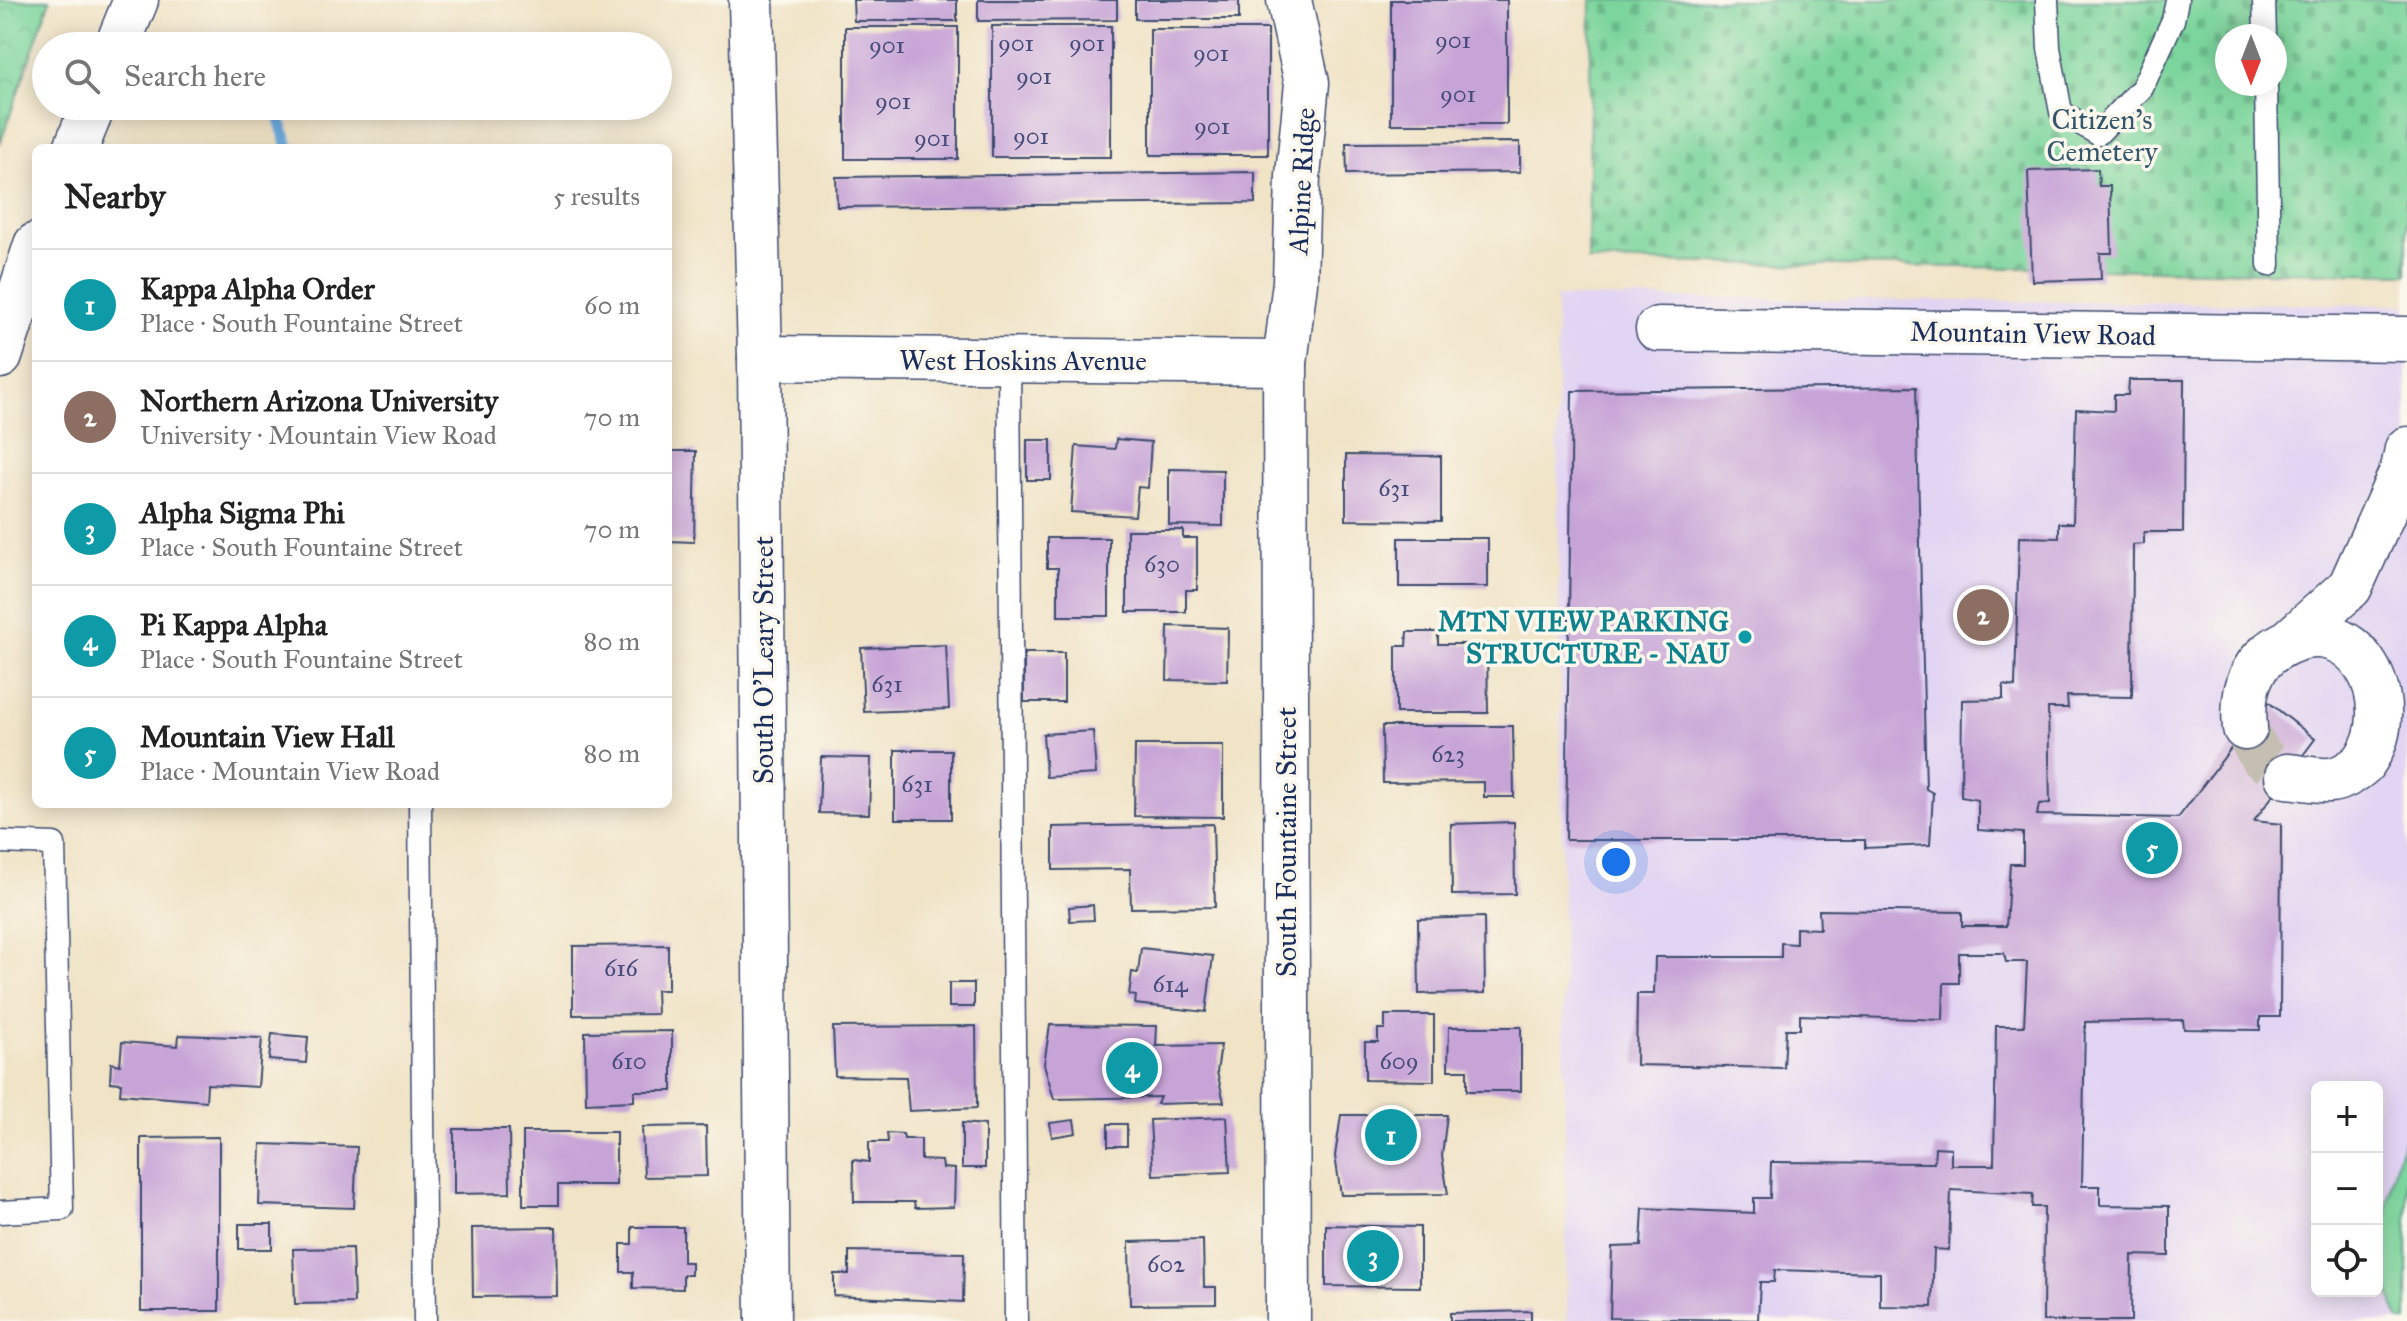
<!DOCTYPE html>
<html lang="en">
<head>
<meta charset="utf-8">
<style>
  :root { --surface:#fff; --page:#f2f2f2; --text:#222; --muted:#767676; --line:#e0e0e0; --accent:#7c3aed }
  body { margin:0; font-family:"IM FELL Great Primer",serif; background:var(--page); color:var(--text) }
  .controls { position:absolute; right:24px; bottom:24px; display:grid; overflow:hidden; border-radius:12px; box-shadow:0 4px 20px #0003 }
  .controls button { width:72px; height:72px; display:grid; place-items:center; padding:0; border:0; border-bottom:2px solid var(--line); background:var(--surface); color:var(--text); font:40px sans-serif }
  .compass { position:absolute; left:2215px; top:24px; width:72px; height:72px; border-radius:50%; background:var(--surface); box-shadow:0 4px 20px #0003; rotate:180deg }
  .you { position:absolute; left:1616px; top:862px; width:28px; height:28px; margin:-20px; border:6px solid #fff; border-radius:50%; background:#1a73e8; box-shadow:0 0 0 12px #1a73e833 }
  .badge { display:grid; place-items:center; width:52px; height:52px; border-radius:50%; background:var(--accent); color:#fff; font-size:26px; font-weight:700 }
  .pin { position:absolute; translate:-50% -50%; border:4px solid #fff; box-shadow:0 2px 8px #0006 }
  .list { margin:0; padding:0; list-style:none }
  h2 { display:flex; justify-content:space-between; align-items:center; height:104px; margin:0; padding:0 32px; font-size:34px }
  h2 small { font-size:26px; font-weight:400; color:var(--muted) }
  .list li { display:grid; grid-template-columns:52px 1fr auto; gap:24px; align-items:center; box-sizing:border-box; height:112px; padding:0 32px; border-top:2px solid var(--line) }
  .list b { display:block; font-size:30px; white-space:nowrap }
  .list p { margin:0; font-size:26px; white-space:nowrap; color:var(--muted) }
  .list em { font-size:26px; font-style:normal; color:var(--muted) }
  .icon { flex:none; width:44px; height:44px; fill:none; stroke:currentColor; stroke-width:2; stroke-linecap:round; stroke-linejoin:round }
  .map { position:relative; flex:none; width:2407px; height:1321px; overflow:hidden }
  .search { position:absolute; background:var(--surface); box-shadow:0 4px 20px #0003; left:32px; top:32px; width:640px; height:88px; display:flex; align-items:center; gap:20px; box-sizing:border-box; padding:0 28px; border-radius:44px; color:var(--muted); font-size:30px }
  .panel { position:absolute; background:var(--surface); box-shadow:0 4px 20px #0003; left:32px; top:144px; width:640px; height:664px; border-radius:12px }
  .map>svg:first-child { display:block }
  .built { fill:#e2d4f3; fill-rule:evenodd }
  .cemetery { fill:url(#cemetery-stones); stroke:#4b827d; stroke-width:2; fill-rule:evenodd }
  .park { fill:url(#park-crowns); stroke:#4b827d; stroke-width:2 }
  .pitch { fill:#7bd59c; stroke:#4b827d; stroke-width:2 }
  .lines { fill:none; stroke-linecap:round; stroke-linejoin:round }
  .stream { stroke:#6cabdf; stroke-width:12 }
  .building { fill:#c7a4d7 }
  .street-tunnel { stroke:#c5bfb1; stroke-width:44; stroke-dasharray:44 22; stroke-linecap:butt }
  .lane-casing { stroke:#3b4a6e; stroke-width:25 }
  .street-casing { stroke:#3b4a6e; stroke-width:47 }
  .secondary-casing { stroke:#3b4a6e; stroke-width:47 }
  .lane { stroke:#fff; stroke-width:22 }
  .street { stroke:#fff; stroke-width:44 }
  .secondary { stroke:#fff; stroke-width:44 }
  .culture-dot { fill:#0f9aa8; stroke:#fbf7ec; stroke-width:3 }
  .labels { text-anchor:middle; stroke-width:7; stroke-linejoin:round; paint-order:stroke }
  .number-label { font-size:24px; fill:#464c7c }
  .park-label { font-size:28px; fill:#33586e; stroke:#fbf7ec }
  .street-label { font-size:28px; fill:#1b2f5e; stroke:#fbf7ec }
  .culture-label { font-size:28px; font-weight:bold; fill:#0d838f; stroke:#fbf7ec; text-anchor:end }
</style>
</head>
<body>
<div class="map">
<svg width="2407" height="1321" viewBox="0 0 2407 1321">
  <defs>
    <pattern id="cemetery-stones" width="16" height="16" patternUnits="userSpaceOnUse" patternTransform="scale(2)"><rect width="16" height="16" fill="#7bd59c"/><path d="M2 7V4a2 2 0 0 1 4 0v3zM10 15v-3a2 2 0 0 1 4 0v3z" fill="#6ab789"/></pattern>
    <pattern id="park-crowns" width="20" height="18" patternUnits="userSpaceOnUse" patternTransform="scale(2)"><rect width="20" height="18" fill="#7bd59c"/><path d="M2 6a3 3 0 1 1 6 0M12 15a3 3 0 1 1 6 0" fill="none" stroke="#6ab789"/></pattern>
  </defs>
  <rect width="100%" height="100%" fill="#fbf7ec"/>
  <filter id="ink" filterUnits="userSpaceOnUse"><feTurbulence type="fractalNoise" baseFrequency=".0125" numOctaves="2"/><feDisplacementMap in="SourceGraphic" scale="16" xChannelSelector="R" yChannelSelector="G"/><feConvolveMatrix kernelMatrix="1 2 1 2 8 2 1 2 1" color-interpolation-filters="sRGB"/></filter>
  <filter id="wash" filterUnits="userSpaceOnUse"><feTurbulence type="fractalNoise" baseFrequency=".006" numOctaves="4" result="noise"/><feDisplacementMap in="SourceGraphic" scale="32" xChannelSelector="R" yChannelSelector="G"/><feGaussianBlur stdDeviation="1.8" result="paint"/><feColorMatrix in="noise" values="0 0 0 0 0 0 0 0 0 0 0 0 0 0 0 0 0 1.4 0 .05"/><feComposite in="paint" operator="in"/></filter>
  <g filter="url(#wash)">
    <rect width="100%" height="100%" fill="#f0e3c6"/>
    <path class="built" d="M1556,297L2407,305V1321H1567ZM2317,1087H2377V1291H2317Z"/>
    <path class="cemetery" d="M1591,0H2407V274L1588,261ZM2227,36H2275V84H2227Z"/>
    <polygon class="park" points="0,0 50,0 0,144"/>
    <path class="pitch" d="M2407,1131V1321H2400C2373,1265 2385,1187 2407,1131Z"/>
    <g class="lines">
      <polyline class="stream" points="275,106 289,148"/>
    </g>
    <g id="blocks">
      <g class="building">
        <polygon points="853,0 957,0 957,21 854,21"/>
        <polygon points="978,0 1117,0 1117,20 978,21"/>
        <rect x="1135" y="0" width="104" height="19"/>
        <rect x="1391" y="0" width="116" height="124"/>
        <rect x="992" y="26" width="119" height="131"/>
        <rect x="845" y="27" width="113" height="132"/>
        <rect x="1150" y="29" width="118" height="126"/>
        <polygon points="1520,142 1520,172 1347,174 1346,143"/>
        <polygon points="2098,169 2099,186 2110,186 2112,253 2100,253 2101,279 2032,281 2028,171"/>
        <polygon points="1255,172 1255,203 837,207 836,177"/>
        <polygon points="2129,380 2184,380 2183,532 2144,532 2144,544 2133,545 2132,697 2067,696 2068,708 2048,708 2050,803 2039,804 2037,815 2178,818 2267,701 2315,739 2254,821 2281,824 2280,1017 2260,1017 2260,1030 2184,1029 2183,1020 2085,1022 2082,1186 2100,1186 2100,1205 2169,1206 2169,1256 2132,1255 2131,1321 2043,1321 2044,1207 2032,1207 2033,1194 1951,1190 1949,1250 1934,1249 1932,1307 1880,1306 1880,1273 1775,1270 1774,1282 1760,1282 1758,1320 1610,1318 1612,1247 1641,1246 1643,1208 1754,1213 1754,1198 1770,1198 1771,1162 1934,1163 1935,1147 1951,1148 1951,1165 1994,1165 1996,1026 2024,1026 2027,962 2006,962 2004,953 1959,953 1959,983 1944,983 1943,1020 1800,1015 1800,1029 1786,1029 1784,1068 1636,1065 1637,994 1654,994 1655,957 1781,957 1781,943 1796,944 1796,928 1820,929 1819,910 1962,912 1962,926 2006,926 2010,864 2023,864 2023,833 1978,830 1978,800 1961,797 1962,700 2003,699 2003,685 2015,687 2019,537 2059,538 2059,523 2073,523 2076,409 2114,411 2114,395 2128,395"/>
        <polygon points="1916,387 1926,789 1933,793 1930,845 1865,848 1865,840 1566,840 1572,391"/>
        <polygon points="1116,439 1151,442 1148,488 1138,487 1135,516 1071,512 1076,446 1115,449"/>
        <rect x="1027" y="440" width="24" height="40"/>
        <polygon points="668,451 696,451 694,542 668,541"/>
        <polygon points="1346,455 1441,456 1441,521 1346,520"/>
        <polygon points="1169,469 1223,470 1223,526 1169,525"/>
        <polygon points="1127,530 1183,530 1183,538 1197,538 1197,590 1186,590 1186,612 1127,612"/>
        <polygon points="1047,538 1109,538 1109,616 1058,616 1058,568 1047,568"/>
        <rect x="1399" y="538" width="89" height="49"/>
        <polygon points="1168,626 1228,628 1227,681 1167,680"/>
        <polygon points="1407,632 1438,632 1438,644 1487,644 1488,713 1396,713 1396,646 1406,646"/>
        <polygon points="946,645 949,709 864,712 861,648"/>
        <rect x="1024" y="653" width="40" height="49"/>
        <polygon points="1382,726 1513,726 1514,797 1484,797 1484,782 1383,783"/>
        <polygon points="1093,731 1096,774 1046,777 1043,734"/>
        <polygon points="1135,745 1223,745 1223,817 1134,816"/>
        <rect x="895" y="750" width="56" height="69"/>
        <polygon points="821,757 871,758 869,814 819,813"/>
        <polygon points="1514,822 1515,894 1452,895 1451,824"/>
        <polygon points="1213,824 1215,907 1131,908 1130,869 1053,870 1053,827"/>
        <polygon points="1093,905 1094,920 1070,921 1069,907"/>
        <polygon points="1484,917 1485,993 1419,994 1418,919"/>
        <polygon points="668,945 668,990 656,990 657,1014 573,1015 573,946"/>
        <polygon points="1141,948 1213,956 1206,1012 1135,1004 1136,996 1129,995 1132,972 1138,973"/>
        <rect x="949" y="983" width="25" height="24"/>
        <polygon points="1385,1015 1434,1015 1434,1081 1365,1080 1365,1042 1378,1042 1378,1029 1385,1029"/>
        <polygon points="1050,1025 1157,1026 1156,1046 1221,1045 1217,1072 1224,1102 1157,1104 1160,1097 1054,1099 1044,1064"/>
        <polygon points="976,1026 977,1108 909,1111 906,1077 835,1076 833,1027"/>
        <polygon points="1449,1027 1521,1027 1521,1091 1467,1091 1467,1070 1448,1070"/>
        <polygon points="672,1031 672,1091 634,1091 634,1101 586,1103 585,1032"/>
        <polygon points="272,1034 308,1037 306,1063 269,1060"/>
        <polygon points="179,1035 262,1038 258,1087 207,1084 206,1101 120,1094 121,1083 110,1082 111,1063 120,1065 122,1042 178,1046"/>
        <polygon points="1341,1115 1447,1115 1442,1156 1448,1194 1341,1195 1335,1156"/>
        <polygon points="1227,1117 1230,1172 1153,1175 1150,1120"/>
        <polygon points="1074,1120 1076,1133 1052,1137 1050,1123"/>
        <polygon points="962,1123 985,1125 985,1168 962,1168"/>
        <rect x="1108" y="1124" width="19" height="22"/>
        <polygon points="706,1126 707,1176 644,1177 642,1127"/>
        <polygon points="454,1129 509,1129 510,1193 454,1194"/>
        <polygon points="523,1132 616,1132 616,1185 558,1185 558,1205 523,1205"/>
        <polygon points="887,1133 903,1134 904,1139 921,1139 921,1160 942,1161 943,1168 955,1169 954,1207 915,1208 914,1202 854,1202 853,1160 869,1162 869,1142 888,1142"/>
        <polygon points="219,1137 219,1311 141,1311 141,1138"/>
        <polygon points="261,1144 357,1147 354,1208 259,1205"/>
        <rect x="239" y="1224" width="33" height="25"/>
        <polygon points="1326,1225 1420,1227 1420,1287 1326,1286"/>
        <polygon points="556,1227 557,1296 473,1297 472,1228"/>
        <polygon points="632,1227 683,1227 683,1262 691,1262 691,1275 683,1275 683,1289 633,1288 633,1272 621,1272 621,1244 632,1244"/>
        <polygon points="1203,1240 1204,1287 1216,1287 1216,1304 1130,1305 1129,1242"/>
        <polygon points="352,1248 354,1303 295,1304 293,1249"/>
        <polygon points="849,1251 964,1253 963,1302 834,1296 834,1274 849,1274"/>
        <polygon points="1531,1311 1531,1321 1450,1321 1450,1313"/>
      </g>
    </g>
  </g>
  <g filter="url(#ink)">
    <use href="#blocks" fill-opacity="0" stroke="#3b4a6e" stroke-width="2"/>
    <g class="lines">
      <polyline class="street-tunnel" points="2245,728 2261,757 2287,776"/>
      <defs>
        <g id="lane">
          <polyline points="2047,0 2049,48 2061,112 2098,134 2142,88 2173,20 2177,0"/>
          <polyline points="2264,0 2265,36"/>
          <polyline points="2266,84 2269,265"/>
          <polyline points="1009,360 1016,1321"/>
          <polyline points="420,804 425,1321"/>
          <polyline points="0,842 54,844 62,1209 0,1212"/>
        </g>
        <g id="street">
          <polyline points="751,0 760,358 768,1321"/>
          <polyline points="1658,329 2407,339"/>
          <polyline points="760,358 1285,363"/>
          <polyline points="2292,639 2350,587 2403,469 2407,449"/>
          <path d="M2245,728C2242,696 2247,666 2277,648C2355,601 2407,704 2363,763C2354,771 2341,779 2330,780C2317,781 2301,777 2287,776"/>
          <polyline points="1288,1321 1285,363 1295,282 1298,176 1307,83 1289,0"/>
        </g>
        <g id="secondary">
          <polyline points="117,46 136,0"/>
          <polyline points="76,148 93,106"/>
          <polyline points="0,356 36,245"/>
        </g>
      </defs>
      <use href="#lane" class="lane-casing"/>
      <use href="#street" class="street-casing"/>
      <use href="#secondary" class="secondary-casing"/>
      <use href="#lane" class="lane"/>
      <use href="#street" class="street"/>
      <use href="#secondary" class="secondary"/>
    </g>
  </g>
  <circle class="culture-dot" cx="1745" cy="637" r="8"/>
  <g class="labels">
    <g class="number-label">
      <text x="1453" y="48">901</text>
      <text x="1016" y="51">901</text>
      <text x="1087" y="51">901</text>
      <text x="887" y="53">901</text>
      <text x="1211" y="61">901</text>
      <text x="1034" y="84">901</text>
      <text x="1458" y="102">901</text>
      <text x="893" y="109">901</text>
      <text x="1212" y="134">901</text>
      <text x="1031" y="144">901</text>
      <text x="932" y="146">901</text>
      <text x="1394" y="496">631</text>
      <text x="1162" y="572">630</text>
      <text x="887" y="692">631</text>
      <text x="1448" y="762">623</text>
      <text x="917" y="792">631</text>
      <text x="621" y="976">616</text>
      <text x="1170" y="992">614</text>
      <text x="629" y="1069">610</text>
      <text x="1399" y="1069">609</text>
      <text x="1166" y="1272">602</text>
    </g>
    <g class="park-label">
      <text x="2102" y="129">Citizen's<tspan x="2102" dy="32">Cemetery</tspan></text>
    </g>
    <g class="street-label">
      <text transform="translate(1301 181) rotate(-87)" y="10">Alpine Ridge</text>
      <text transform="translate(2033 333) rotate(1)" y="10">Mountain View Road</text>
      <text x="1023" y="370">West Hoskins Avenue</text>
      <text transform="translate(763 660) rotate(-90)" y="10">South O'Leary Street</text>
      <text transform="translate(1286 842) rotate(-90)" y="10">South Fountaine Street</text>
    </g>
    <g class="culture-label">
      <text x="1729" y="631">MTN VIEW PARKING<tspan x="1729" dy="32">STRUCTURE - NAU</tspan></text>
    </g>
  </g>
</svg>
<div class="controls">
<button>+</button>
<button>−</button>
<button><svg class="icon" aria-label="locate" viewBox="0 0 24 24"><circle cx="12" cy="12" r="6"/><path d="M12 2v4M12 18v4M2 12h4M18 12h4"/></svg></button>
</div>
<svg class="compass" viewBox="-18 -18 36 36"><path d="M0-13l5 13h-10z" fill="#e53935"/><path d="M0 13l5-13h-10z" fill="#767676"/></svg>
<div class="you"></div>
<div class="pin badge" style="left:1391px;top:1135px;background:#0f9aa8">1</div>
<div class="pin badge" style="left:1983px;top:615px;background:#8d6e63">2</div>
<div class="pin badge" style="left:1373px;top:1256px;background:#0f9aa8">3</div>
<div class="pin badge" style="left:1132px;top:1068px;background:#0f9aa8">4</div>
<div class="pin badge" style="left:2152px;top:848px;background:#0f9aa8">5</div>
<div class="search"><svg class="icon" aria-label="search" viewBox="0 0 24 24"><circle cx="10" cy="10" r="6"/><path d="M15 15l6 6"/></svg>Search here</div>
<section class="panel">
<h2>Nearby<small>5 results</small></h2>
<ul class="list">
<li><span class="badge" style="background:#0f9aa8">1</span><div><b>Kappa Alpha Order</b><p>Place · South Fountaine Street</p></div><em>60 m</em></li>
<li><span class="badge" style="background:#8d6e63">2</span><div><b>Northern Arizona University</b><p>University · Mountain View Road</p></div><em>70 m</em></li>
<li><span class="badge" style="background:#0f9aa8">3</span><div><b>Alpha Sigma Phi</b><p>Place · South Fountaine Street</p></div><em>70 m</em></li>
<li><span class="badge" style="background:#0f9aa8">4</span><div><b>Pi Kappa Alpha</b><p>Place · South Fountaine Street</p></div><em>80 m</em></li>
<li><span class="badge" style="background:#0f9aa8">5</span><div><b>Mountain View Hall</b><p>Place · Mountain View Road</p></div><em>80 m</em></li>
</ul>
</section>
</div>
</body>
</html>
